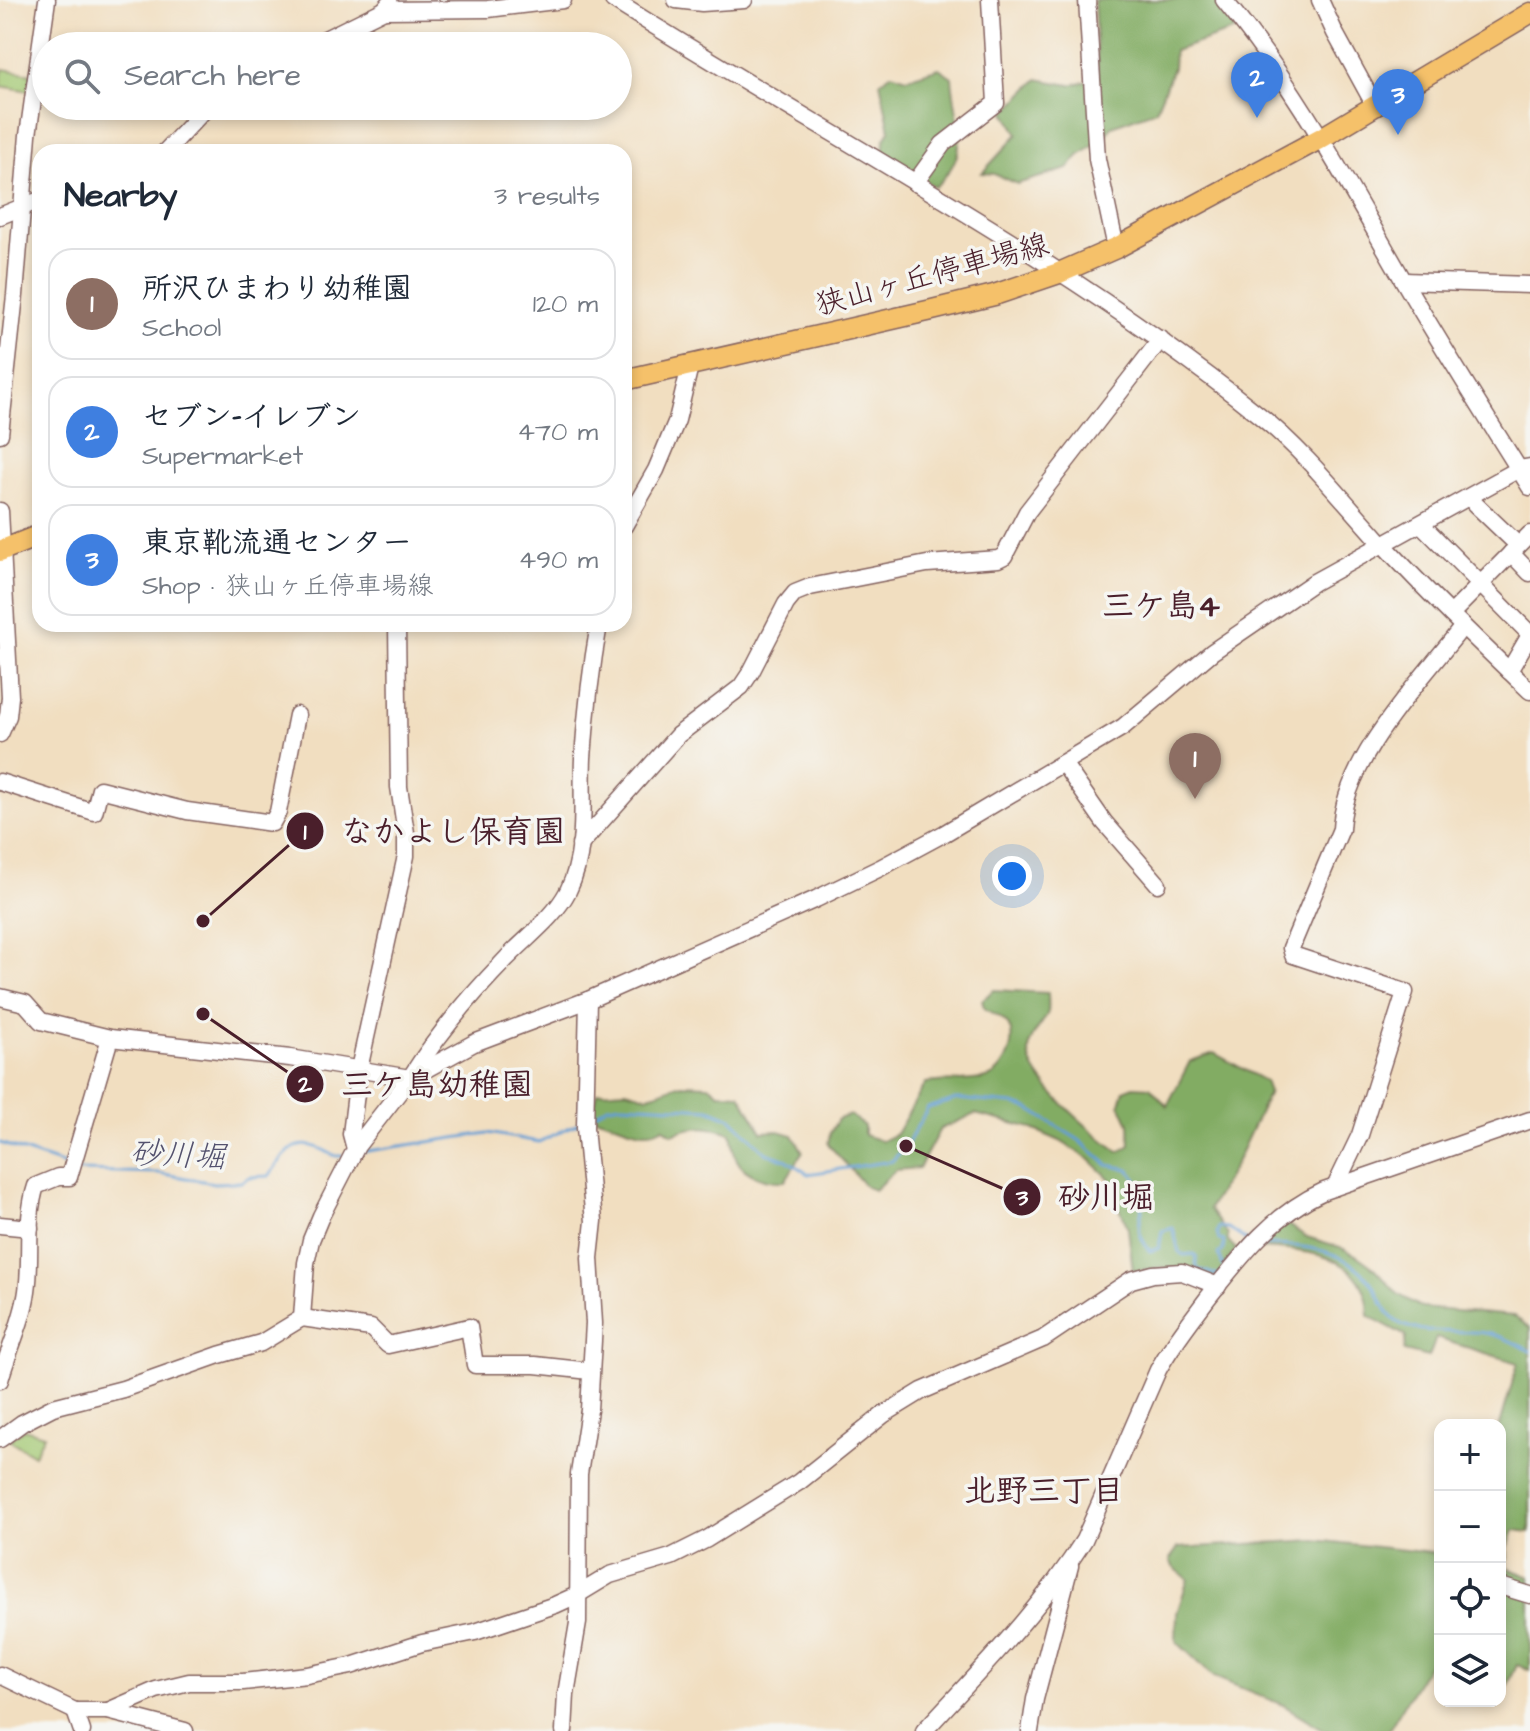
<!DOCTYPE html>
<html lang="en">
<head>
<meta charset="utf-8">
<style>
  :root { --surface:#fff; --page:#f6f6f7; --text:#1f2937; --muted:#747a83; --line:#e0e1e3; --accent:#111827 }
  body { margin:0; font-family:"Architects Daughter","Klee One",sans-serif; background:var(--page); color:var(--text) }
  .controls { position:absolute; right:24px; bottom:24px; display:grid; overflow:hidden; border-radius:16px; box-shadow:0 4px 12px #0003 }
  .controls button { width:72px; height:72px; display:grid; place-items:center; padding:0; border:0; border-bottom:2px solid var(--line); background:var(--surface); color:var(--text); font:40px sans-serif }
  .you { position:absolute; left:1012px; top:876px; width:28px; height:28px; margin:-20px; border:6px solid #fff; border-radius:50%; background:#1a73e8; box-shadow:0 0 0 12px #1a73e833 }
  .badge { display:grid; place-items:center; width:52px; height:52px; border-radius:50%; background:var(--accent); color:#fff; font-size:26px; font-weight:700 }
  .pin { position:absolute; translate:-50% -66px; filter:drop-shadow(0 2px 4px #0008) }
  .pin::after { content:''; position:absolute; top:42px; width:28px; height:24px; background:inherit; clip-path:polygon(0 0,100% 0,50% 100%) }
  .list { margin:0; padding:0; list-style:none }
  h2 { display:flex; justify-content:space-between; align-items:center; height:104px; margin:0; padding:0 32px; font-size:34px }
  h2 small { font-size:26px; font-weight:400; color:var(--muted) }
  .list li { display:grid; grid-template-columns:52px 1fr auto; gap:24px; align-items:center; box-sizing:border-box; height:112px; margin:0 16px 16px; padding:0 16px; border:2px solid var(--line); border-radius:24px }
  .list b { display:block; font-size:30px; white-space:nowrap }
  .list p { margin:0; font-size:26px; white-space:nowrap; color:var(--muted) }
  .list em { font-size:26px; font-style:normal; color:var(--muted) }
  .icon { flex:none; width:44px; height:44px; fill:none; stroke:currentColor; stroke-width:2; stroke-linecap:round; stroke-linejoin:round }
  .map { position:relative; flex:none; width:1530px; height:1731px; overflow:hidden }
  .search { position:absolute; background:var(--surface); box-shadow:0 4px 12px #0003; left:32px; top:32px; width:600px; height:88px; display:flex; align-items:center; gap:20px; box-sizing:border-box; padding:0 28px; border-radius:44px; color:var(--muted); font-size:30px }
  .panel { position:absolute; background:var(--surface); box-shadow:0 4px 12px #0003; left:32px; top:144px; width:600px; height:488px; border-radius:24px }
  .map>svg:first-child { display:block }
  .green { fill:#a3c872; stroke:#76744e; stroke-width:2 }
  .forest { fill:#82ac64; stroke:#666648; stroke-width:2 }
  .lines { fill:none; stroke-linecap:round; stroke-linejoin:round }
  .stream { stroke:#639ed3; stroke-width:3 }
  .minor-casing { stroke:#84625f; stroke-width:19 }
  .major-casing { stroke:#84625f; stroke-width:23 }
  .minor { stroke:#fff; stroke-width:16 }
  .major { stroke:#f5c16b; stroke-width:20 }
  .labels { text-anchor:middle; stroke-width:7; stroke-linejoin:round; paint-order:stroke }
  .street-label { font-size:30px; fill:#4a1f2b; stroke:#f6f6f2 }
  .neighbourhood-label { font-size:32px; font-weight:bold; fill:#4a1f2b; stroke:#f6f6f2 }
  .water-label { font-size:32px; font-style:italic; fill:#54526e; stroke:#f6f6f2 }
  .leader { fill:none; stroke:#4a1f2b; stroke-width:3 }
  .callout-dot { fill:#4a1f2b; stroke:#f6f6f2; stroke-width:3 }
  .mark-label { font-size:24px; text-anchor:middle; font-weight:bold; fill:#fff }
  .callout-label { font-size:32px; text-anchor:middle; font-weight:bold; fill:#4a1f2b; stroke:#f6f6f2; stroke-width:7; stroke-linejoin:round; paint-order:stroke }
</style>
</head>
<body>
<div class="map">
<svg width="1530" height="1731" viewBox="0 0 1530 1731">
  <rect width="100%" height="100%" fill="#f6f6f2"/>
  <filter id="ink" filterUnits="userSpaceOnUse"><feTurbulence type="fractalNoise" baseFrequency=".0125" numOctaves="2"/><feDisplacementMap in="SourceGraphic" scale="16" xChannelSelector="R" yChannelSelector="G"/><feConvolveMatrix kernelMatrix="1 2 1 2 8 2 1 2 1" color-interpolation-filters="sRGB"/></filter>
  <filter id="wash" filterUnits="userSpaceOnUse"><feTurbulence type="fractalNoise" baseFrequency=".006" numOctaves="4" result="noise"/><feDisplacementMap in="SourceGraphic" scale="32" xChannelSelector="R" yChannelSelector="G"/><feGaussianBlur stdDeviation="1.8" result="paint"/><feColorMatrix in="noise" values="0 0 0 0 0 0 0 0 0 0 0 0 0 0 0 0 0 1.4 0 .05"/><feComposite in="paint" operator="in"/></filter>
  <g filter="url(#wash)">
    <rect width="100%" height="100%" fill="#f1dec0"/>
    <g class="green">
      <polygon points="3,69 32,74 30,91 0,86"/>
      <polygon points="24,1429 44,1435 34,1455 9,1440"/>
    </g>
    <g class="forest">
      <polygon points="1094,0 1216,0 1236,30 1174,51 1173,68 1156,110 1112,126 1103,139 1079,156 1068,169 1017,184 994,174 982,173 1018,134 1005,112 1038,79 1070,85 1098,79"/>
      <path d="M939,68L952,77C955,123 975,150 935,187L883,155L884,141L890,130L880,82L892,73L907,78Z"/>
      <path d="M994,990L1048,993C1048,998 1049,1007 1048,1012C1043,1026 1029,1034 1029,1051C1028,1080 1096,1135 1119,1152L1130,1145L1129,1124L1120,1104L1124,1090L1134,1086L1150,1087L1167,1106L1190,1061L1214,1053L1265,1081L1269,1092L1235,1165L1209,1209L1228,1235V1241L1236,1249L1217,1278L1162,1267L1133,1271L1128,1229L1109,1178L1089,1159L1060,1141L1028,1127L975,1114L940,1129L919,1168L896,1170L874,1190L866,1187L828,1144L830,1133L838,1119L850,1115L864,1126V1135L882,1141L896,1134L926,1083C940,1081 978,1082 990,1077C1007,1070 1019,1036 1006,1022C1001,1016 990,1012 984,1008L982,1000Z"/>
      <path d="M681,1084L709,1085L719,1093L740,1094L762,1132L779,1131L793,1135L803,1152L785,1181C769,1182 745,1176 737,1160C733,1153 733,1141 731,1133C709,1126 694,1125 672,1134L663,1127C641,1142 615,1119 591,1117L598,1092L626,1090L647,1096Z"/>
      <path d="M1285,1223L1307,1237L1340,1247L1356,1255L1374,1268L1398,1294L1422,1308L1514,1316L1530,1328V1532L1514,1530L1508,1548V1568L1530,1577V1670L1517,1665L1504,1693L1500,1694V1425L1518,1363L1436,1338L1429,1357L1404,1351L1406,1336L1369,1316C1368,1252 1306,1251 1258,1248Z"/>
      <polygon points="1315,1540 1440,1554 1440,1645 1388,1731 1326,1731 1283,1705 1214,1677 1176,1641 1177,1613 1188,1579 1173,1567 1170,1559 1178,1548"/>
    </g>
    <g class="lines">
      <g class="stream">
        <path d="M592,1115L608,1106L622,1104L709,1109L731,1118L766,1153L787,1160L808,1174L892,1161L906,1146L928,1108L957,1099L1013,1104L1029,1109L1079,1140L1108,1165L1129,1169L1137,1181L1133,1191L1143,1203C1140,1224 1134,1231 1150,1251L1159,1248L1162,1231L1173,1228L1179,1252L1184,1255L1193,1254L1196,1256L1197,1269L1217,1275"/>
        <polyline points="0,1143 65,1165"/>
        <polyline points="361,1152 488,1133 539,1142 578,1123"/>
        <path d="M75,1169L81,1171L159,1173L214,1183L242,1182L249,1177L269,1176C283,1157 292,1138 319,1148C329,1152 332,1157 343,1156"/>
        <path d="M1260,1245C1303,1244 1349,1248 1375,1288C1381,1299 1387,1317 1399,1323C1424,1336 1458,1329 1485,1333C1501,1335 1516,1343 1530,1351"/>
        <polyline points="1223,1267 1219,1253 1223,1251 1224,1241 1219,1240 1217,1232 1219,1227 1228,1228 1249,1242"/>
      </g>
    </g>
  </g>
  <g filter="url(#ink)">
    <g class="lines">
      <defs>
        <g id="minor">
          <path d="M613,0C829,137 1059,254 1259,415C1304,451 1341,498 1380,541C1428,593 1479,642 1530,691"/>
          <polyline points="676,0 702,3 744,0"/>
          <polyline points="1087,0 1097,159 1116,248"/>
          <path d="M1224,0C1296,87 1346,181 1402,278C1443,349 1487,418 1530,487"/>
          <polyline points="1320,0 1335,33 1375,106"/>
          <polyline points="384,10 488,9 563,0"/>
          <polyline points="311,46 384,10 390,3"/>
          <polyline points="165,152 208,106"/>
          <polyline points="915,183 943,144 996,103 990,0"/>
          <polyline points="0,216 40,200"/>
          <polyline points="1404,281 1530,285"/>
          <polyline points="0,434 15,295 28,135 47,0"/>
          <polyline points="1472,497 1475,504 1518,545"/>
          <polyline points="0,511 10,697 8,716 0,734"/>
          <polyline points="1421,524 1530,634"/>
          <polyline points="624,526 656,470 677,420 690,366"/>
          <polyline points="1511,553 1530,573"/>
          <polyline points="1451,614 1530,534"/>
          <polyline points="1509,671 1530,635"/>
          <polyline points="1063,763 1104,822 1158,884"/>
          <polyline points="0,782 94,812 100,789 187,811 272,823 278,812 297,715"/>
          <polyline points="580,845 678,735 741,687 751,672 786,604 795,593 810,587 927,564 998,559 1004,556 1027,512 1161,339"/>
          <path d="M0,997L25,1003L41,1021L110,1038L290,1058L410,1078C438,1034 470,996 506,959C527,937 554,918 568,891C588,851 581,801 583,758C586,713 591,669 599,624"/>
          <polyline points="355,1149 351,1134 359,1069 406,856 406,833 399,787 397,624"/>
          <path d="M1335,1187L1360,1135L1405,992L1293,955L1291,948L1341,829C1344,758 1421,681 1463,626"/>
          <polyline points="0,1225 30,1228"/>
          <polyline points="302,1318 371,1328 388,1345 469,1327 475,1365 535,1365 590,1371"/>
          <path d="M0,1380C8,1351 23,1321 27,1291C32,1257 25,1219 36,1186L58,1177H69L110,1038"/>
          <polyline points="0,1439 22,1423 53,1407 123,1389 219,1355 261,1343 302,1318 306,1263 311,1240 321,1216 357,1146 410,1078 474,1043 588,1000 816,899 880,868 945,833 1123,727 1212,652 1314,582 1519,469 1530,467"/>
          <polyline points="1500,1586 1530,1595"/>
          <polyline points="0,1675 75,1711 108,1711 185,1731"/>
          <polyline points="75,1711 82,1731"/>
          <polyline points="108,1711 156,1690 189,1682 243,1682 307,1675 351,1666 422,1643 475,1632 555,1605 577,1595 610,1575 671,1557 707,1539 799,1482 883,1415 922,1391 1043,1339 1131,1280 1153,1274 1182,1272 1218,1286"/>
          <polyline points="564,1731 566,1694 578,1623 579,1474 589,1410 594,1323 590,1258 594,1221 585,1128 588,1000"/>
          <path d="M924,1731C980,1670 1040,1610 1084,1540L1158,1370C1172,1344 1190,1322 1207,1299C1241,1256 1273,1214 1324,1191L1530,1120"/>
          <polyline points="1030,1731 1035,1699 1070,1566"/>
        </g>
        <g id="major">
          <polyline points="624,380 932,310 994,295 1059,273 1116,248 1323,137 1530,13"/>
          <polyline points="0,551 40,535"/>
        </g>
      </defs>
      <use href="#minor" class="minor-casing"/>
      <use href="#major" class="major-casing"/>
      <use href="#minor" class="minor"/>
      <use href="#major" class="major"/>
    </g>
  </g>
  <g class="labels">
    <g class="street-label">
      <text transform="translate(932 274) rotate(-15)" y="10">狭山ヶ丘停車場線</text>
    </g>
    <g class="neighbourhood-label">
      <text x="1161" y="616">三ケ島4</text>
      <text x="1044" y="1501">北野三丁目</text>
    </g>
    <g class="water-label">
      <text transform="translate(178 1154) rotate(3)" y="11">砂川堀</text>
    </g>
  </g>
  <path class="leader" d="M203 921L305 831M203 1014L305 1084M906 1146L1022 1197"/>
  <g class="callout-dot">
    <circle cx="203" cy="921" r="8"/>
    <circle cx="203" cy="1014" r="8"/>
    <circle cx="906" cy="1146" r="8"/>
    <circle cx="305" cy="831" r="20"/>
    <circle cx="305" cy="1084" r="20"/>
    <circle cx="1022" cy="1197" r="20"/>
  </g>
  <g class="mark-label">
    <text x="305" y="840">1</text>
    <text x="305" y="1092">2</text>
    <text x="1022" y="1205">3</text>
  </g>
  <g class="callout-label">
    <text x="453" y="842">なかよし保育園</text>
    <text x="437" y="1095">三ケ島幼稚園</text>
    <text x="1106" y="1208">砂川堀</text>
  </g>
</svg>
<div class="controls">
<button>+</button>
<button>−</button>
<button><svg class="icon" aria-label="locate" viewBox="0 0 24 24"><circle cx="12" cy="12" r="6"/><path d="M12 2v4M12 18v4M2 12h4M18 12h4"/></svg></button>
<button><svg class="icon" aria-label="layers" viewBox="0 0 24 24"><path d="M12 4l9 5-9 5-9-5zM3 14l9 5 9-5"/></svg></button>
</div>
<div class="you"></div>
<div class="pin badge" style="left:1195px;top:799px;background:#8d6e63">1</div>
<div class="pin badge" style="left:1257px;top:118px;background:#3f7fe0">2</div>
<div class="pin badge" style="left:1398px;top:135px;background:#3f7fe0">3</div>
<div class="search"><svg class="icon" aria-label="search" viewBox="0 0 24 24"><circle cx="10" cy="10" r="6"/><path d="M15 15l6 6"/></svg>Search here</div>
<section class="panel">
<h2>Nearby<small>3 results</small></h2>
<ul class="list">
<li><span class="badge" style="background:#8d6e63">1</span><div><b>所沢ひまわり幼稚園</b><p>School</p></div><em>120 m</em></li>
<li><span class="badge" style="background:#3f7fe0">2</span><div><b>セブン-イレブン</b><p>Supermarket</p></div><em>470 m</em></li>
<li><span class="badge" style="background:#3f7fe0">3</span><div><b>東京靴流通センター</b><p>Shop · 狭山ヶ丘停車場線</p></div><em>490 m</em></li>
</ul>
</section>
</div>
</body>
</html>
